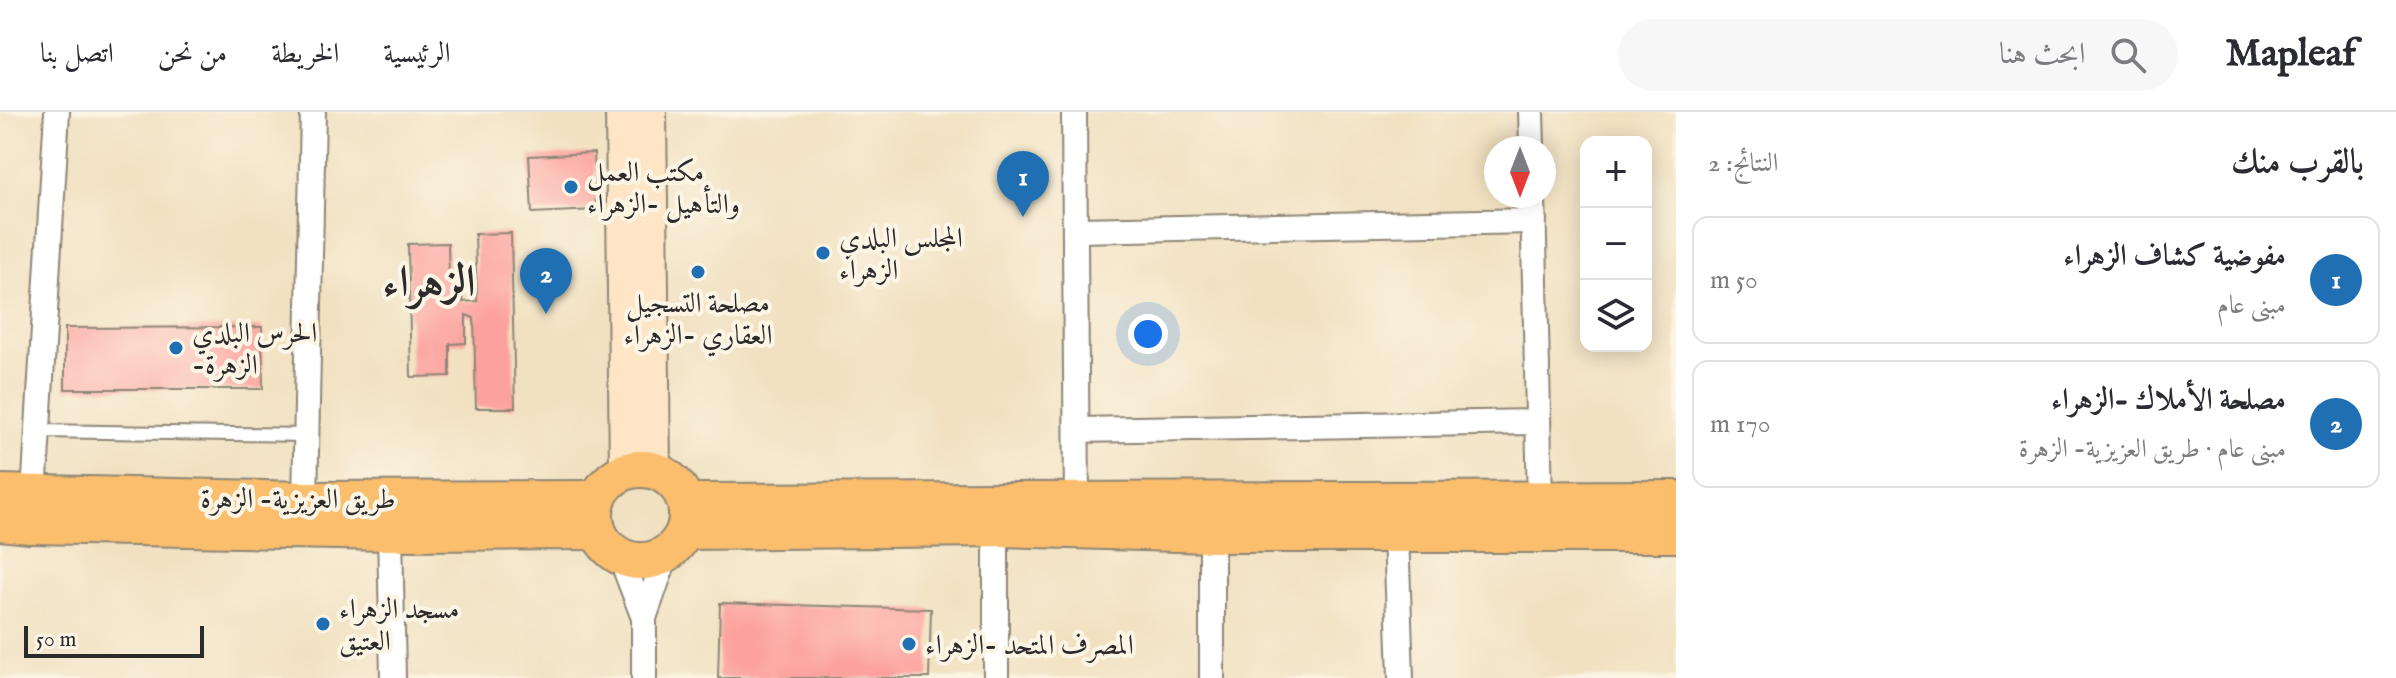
<!DOCTYPE html>
<html lang="ar">
<head>
<meta charset="utf-8">
<style>
  :root { --surface:#fff; --page:#f7f7f7; --text:#2b2b33; --muted:#7c7c81; --line:#e1e1e2; --accent:#1f6fb2 }
  body { margin:0; font-family:"IM FELL English",Amiri,serif; background:var(--page); color:var(--text); direction:rtl }
  .controls { position:absolute; right:24px; top:24px; display:grid; overflow:hidden; border-radius:16px; box-shadow:0 4px 20px #0003 }
  .controls button { width:72px; height:72px; display:grid; place-items:center; padding:0; border:0; border-bottom:2px solid var(--line); background:var(--surface); color:var(--text); font:40px sans-serif }
  .compass { position:absolute; left:1484px; top:24px; width:72px; height:72px; border-radius:50%; background:var(--surface); box-shadow:0 4px 20px #0003; rotate:180deg }
  .scale { position:absolute; left:24px; bottom:20px; width:180px; box-sizing:border-box; padding-left:8px; border:4px solid #2b2b2b; border-top:0; font-size:22px; line-height:28px; white-space:nowrap; color:#2b2b2b; -webkit-text-stroke:6px #fcf5e5; paint-order:stroke }
  .you { position:absolute; left:1148px; top:222px; width:28px; height:28px; margin:-20px; border:6px solid #fff; border-radius:50%; background:#1a73e8; box-shadow:0 0 0 12px #1a73e833 }
  .badge { display:grid; place-items:center; width:52px; height:52px; border-radius:50%; background:var(--accent); color:#fff; font-size:26px; font-weight:700 }
  .pin { position:absolute; translate:-50% -66px; filter:drop-shadow(0 2px 4px #0008) }
  .pin::after { content:''; position:absolute; top:42px; width:28px; height:24px; background:inherit; clip-path:polygon(0 0,100% 0,50% 100%) }
  .list { margin:0; padding:0; list-style:none }
  h2 { display:flex; justify-content:space-between; align-items:center; height:104px; margin:0; padding:0 32px; font-size:34px }
  h2 small { font-size:26px; font-weight:400; color:var(--muted) }
  .list li { display:grid; grid-template-columns:52px 1fr auto; gap:24px; align-items:center; box-sizing:border-box; height:128px; margin:0 16px 16px; padding:0 16px; border:2px solid var(--line); border-radius:16px }
  .list b { display:block; font-size:30px; white-space:nowrap }
  .list p { margin:0; font-size:26px; white-space:nowrap; color:var(--muted) }
  .list em { font-size:26px; font-style:normal; color:var(--muted) }
  .icon { flex:none; width:44px; height:44px; fill:none; stroke:currentColor; stroke-width:2; stroke-linecap:round; stroke-linejoin:round }
  .map { position:relative; flex:none; width:1676px; height:566px; overflow:hidden; direction:ltr }
  header { display:flex; align-items:center; gap:48px; box-sizing:border-box; height:112px; padding:0 40px; background:var(--surface); border-bottom:2px solid var(--line) }
  header strong { font-size:38px }
  nav { display:flex; gap:44px; margin-inline-start:auto; font-size:28px }
  .search { width:560px; height:72px; background:var(--page); display:flex; align-items:center; gap:20px; box-sizing:border-box; padding:0 28px; border-radius:44px; color:var(--muted); font-size:30px }
  main { display:flex }
  aside { flex:1; background:var(--surface) }
  .map>svg:first-child { display:block }
  .building { fill:#fca19d }
  .lines { fill:none; stroke-linecap:round; stroke-linejoin:round }
  .lane-casing { stroke:#8e8676; stroke-width:16 }
  .street-casing { stroke:#8e8676; stroke-width:28 }
  .secondary-casing { stroke:#8e8676; stroke-width:36 }
  .primary-casing { stroke:#8e8676; stroke-width:40 }
  .lane { stroke:#fff; stroke-width:12 }
  .street { stroke:#fff; stroke-width:24 }
  .secondary { stroke:#fde5c5; stroke-width:32 }
  .primary { stroke:#fabe6d; stroke-width:36 }
  .poi-dot { fill:#1f6fb2; stroke:#fcf5e5; stroke-width:3 }
  .labels { text-anchor:middle; stroke-width:8; stroke-linejoin:round; paint-order:stroke }
  .poi-label { font-size:28px; fill:#2b2b2b; stroke:#fcf5e5; text-anchor:start }
  .street-label { font-size:28px; fill:#2b2b2b; stroke:#fcf5e5 }
  .town-label { font-size:44px; font-weight:bold; fill:#2b2b2b; stroke:#fcf5e5 }
</style>
</head>
<body>
<header>
<strong>Mapleaf</strong>
<div class="search"><svg class="icon" aria-label="search" viewBox="0 0 24 24"><circle cx="10" cy="10" r="6"/><path d="M15 15l6 6"/></svg>ابحث هنا</div>
<nav><a>الرئيسية</a><a>الخريطة</a><a>من نحن</a><a>اتصل بنا</a></nav>
</header>
<main>
<aside>
<h2>بالقرب منك<small>النتائج: 2</small></h2>
<ul class="list">
<li><span class="badge">1</span><div><b>مفوضية كشاف الزهراء</b><p>مبنى عام</p></div><em>50 m</em></li>
<li><span class="badge">2</span><div><b>مصلحة الأملاك -الزهراء</b><p>مبنى عام · طريق العزيزية- الزهرة</p></div><em>170 m</em></li>
</ul>
</aside>
<div class="map">
<svg width="1676" height="566" viewBox="0 0 1676 566">
  <rect width="100%" height="100%" fill="#fcf5e5"/>
  <filter id="ink" filterUnits="userSpaceOnUse"><feTurbulence type="fractalNoise" baseFrequency=".0125" numOctaves="2"/><feDisplacementMap in="SourceGraphic" scale="16" xChannelSelector="R" yChannelSelector="G"/><feConvolveMatrix kernelMatrix="1 2 1 2 8 2 1 2 1" color-interpolation-filters="sRGB"/></filter>
  <filter id="wash" filterUnits="userSpaceOnUse"><feTurbulence type="fractalNoise" baseFrequency=".006" numOctaves="4" result="noise"/><feDisplacementMap in="SourceGraphic" scale="32" xChannelSelector="R" yChannelSelector="G"/><feGaussianBlur stdDeviation="1.8" result="paint"/><feColorMatrix in="noise" values="0 0 0 0 0 0 0 0 0 0 0 0 0 0 0 0 0 1.4 0 .05"/><feComposite in="paint" operator="in"/></filter>
  <g filter="url(#wash)">
    <rect width="100%" height="100%" fill="#f1e1c1"/>
    <g id="blocks">
      <g class="building">
        <polygon points="594,41 596,98 532,101 529,44"/>
        <polygon points="511,121 515,296 476,296 474,206 466,203 466,231 450,232 450,264 411,265 408,132 448,131 449,166 462,166 463,190 477,189 475,122"/>
        <polygon points="262,215 263,277 65,277 65,216"/>
        <polygon points="720,491 931,497 929,566 718,566"/>
      </g>
    </g>
  </g>
  <g filter="url(#ink)">
    <use href="#blocks" fill-opacity="0" stroke="#8e8676" stroke-width="2"/>
    <g class="lines">
      <defs>
        <polyline id="lane" points="38,319 306,323"/>
        <g id="street">
          <polyline points="1074,0 1077,390"/>
          <polyline points="1531,0 1532,36"/>
          <polyline points="1533,84 1540,389"/>
          <polyline points="1076,118 1534,109"/>
          <polyline points="1077,318 1538,310"/>
          <polyline points="34,383 57,0"/>
          <polyline points="305,388 313,0"/>
          <polyline points="996,416 996,566"/>
          <polyline points="390,420 393,566"/>
          <polyline points="1396,421 1401,566"/>
          <polyline points="1212,422 1212,566"/>
          <polyline points="621,446 644,506"/>
          <polyline points="644,566 644,506 666,443"/>
        </g>
        <g id="secondary">
          <polyline points="622,0 626,359"/>
          <polyline points="650,0 654,358"/>
        </g>
        <g id="primary">
          <circle cx="641" cy="403" r="46"/>
          <polyline points="0,381 305,388 597,387"/>
          <polyline points="686,390 1676,387"/>
          <polyline points="0,410 30,413 390,420 597,419"/>
          <polyline points="685,419 996,416 1212,422 1676,422"/>
        </g>
      </defs>
      <use href="#lane" class="lane-casing"/>
      <use href="#street" class="street-casing"/>
      <use href="#secondary" class="secondary-casing"/>
      <use href="#primary" class="primary-casing"/>
      <use href="#lane" class="lane"/>
      <use href="#street" class="street"/>
      <use href="#secondary" class="secondary"/>
      <use href="#primary" class="primary"/>
    </g>
  </g>
  <g class="poi-dot">
    <circle cx="571" cy="75" r="8"/>
    <circle cx="823" cy="141" r="8"/>
    <circle cx="698" cy="160" r="8"/>
    <circle cx="176" cy="236" r="8"/>
    <circle cx="323" cy="512" r="8"/>
    <circle cx="909" cy="532" r="8"/>
  </g>
  <g class="labels">
    <g class="poi-label">
      <text x="587" y="69">مكتب العمل<tspan x="587" dy="32">والتأهيل -الزهراء</tspan></text>
      <text x="839" y="135">المجلس البلدي<tspan x="839" dy="32">الزهراء</tspan></text>
      <text x="698" y="200" text-anchor="middle">مصلحة التسجيل<tspan x="698" dy="32">العقاري -الزهراء</tspan></text>
      <text x="192" y="230">الحرس البلدي<tspan x="192" dy="32">-الزهرة</tspan></text>
      <text x="339" y="506">مسجد الزهراء<tspan x="339" dy="32">العتيق</tspan></text>
      <text x="925" y="542">المصرف المتحد -الزهراء</text>
    </g>
    <g class="street-label">
      <text x="298" y="396">طريق العزيزية- الزهرة</text>
    </g>
    <g class="town-label">
      <text x="429" y="184">الزهراء</text>
    </g>
  </g>
</svg>
<div class="controls">
<button>+</button>
<button>−</button>
<button><svg class="icon" aria-label="layers" viewBox="0 0 24 24"><path d="M12 4l9 5-9 5-9-5zM3 14l9 5 9-5"/></svg></button>
</div>
<svg class="compass" viewBox="-18 -18 36 36"><path d="M0-13l5 13h-10z" fill="#e53935"/><path d="M0 13l5-13h-10z" fill="#7c7c81"/></svg>
<div class="scale">50 m</div>
<div class="you"></div>
<div class="pin badge" style="left:1023px;top:105px">1</div>
<div class="pin badge" style="left:546px;top:202px">2</div>
</div>
</main>
</body>
</html>
